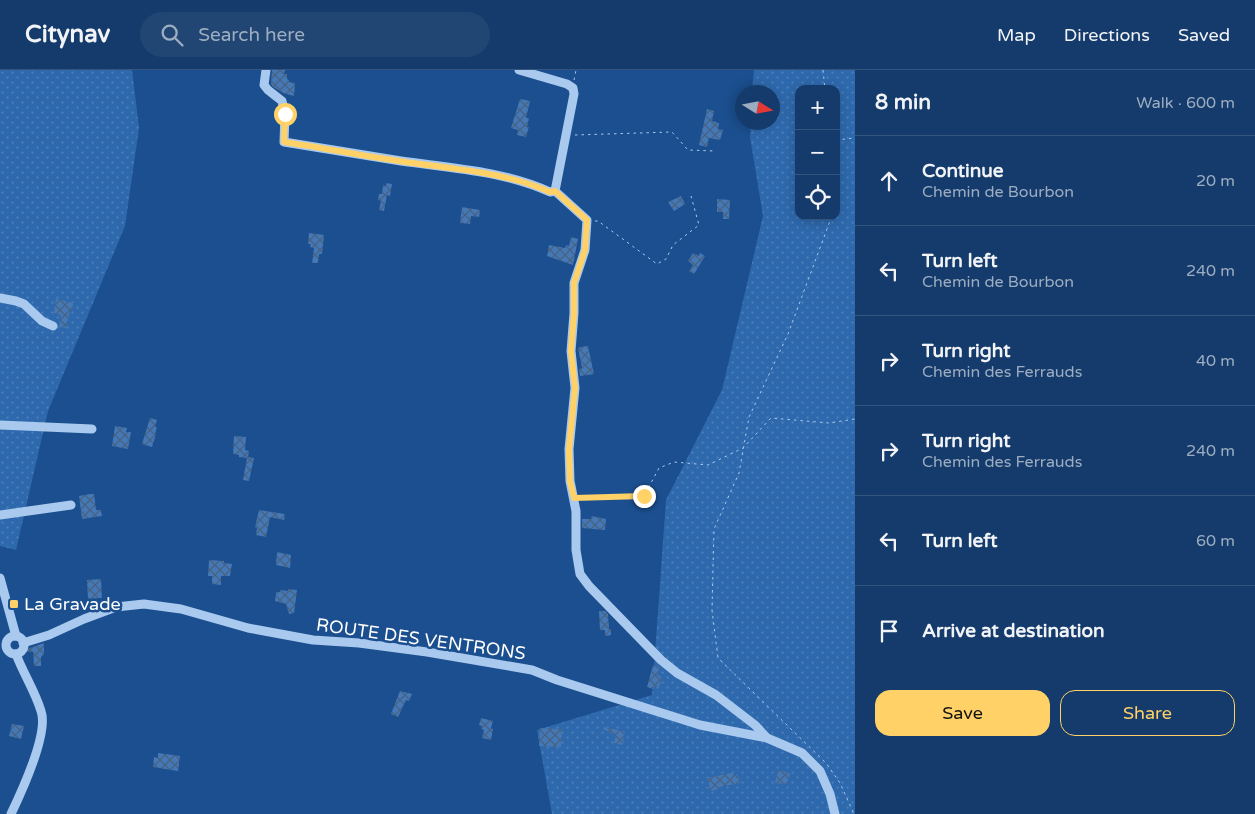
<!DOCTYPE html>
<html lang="en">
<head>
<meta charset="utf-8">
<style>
  :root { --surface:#143b6b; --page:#214673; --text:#f1f3f6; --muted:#9dadc1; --line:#33557e; --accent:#ffd166 }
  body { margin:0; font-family:"Varela Round",sans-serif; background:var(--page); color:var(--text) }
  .controls { position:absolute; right:15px; top:15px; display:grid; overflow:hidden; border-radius:10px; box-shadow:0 2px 12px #0003 }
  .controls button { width:45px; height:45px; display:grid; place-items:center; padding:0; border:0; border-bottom:1px solid var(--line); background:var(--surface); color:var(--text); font:25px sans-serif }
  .compass { position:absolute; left:735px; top:15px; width:45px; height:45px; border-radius:50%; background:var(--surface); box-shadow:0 2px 12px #0003; rotate:101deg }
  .stop { position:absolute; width:15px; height:15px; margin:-11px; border:4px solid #ffd166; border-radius:50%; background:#fff }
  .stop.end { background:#ffd166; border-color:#fff; box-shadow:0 1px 5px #0008 }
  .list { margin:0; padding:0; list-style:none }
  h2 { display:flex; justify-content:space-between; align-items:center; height:65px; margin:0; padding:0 20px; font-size:21px }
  h2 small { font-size:16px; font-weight:400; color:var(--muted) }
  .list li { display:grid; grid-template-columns:32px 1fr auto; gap:15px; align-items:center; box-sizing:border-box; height:90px; padding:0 20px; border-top:1px solid var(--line) }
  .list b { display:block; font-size:19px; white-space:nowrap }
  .list p { margin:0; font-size:16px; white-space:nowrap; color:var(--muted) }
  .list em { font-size:16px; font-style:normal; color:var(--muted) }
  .actions { display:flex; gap:10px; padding:15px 20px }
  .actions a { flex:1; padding:11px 0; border:1px solid var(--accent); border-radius:15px; text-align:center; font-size:18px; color:var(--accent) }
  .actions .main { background:var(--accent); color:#111 }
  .icon { flex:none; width:28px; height:28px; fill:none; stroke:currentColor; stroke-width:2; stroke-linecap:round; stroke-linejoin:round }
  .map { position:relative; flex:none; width:855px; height:744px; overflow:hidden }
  header { display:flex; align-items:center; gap:30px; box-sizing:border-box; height:70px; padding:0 25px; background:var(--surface); border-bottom:1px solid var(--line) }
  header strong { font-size:24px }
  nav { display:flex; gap:28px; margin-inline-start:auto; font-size:18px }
  .search { width:350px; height:45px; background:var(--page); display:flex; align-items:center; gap:12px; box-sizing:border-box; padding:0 18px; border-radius:28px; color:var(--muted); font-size:19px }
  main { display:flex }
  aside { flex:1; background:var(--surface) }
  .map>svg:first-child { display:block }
  .grass { fill:url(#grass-dots); fill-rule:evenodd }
  .building { fill:url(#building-cross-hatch) }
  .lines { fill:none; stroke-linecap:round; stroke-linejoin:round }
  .path { stroke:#a9c9ee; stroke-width:1; stroke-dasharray:2.5 4; stroke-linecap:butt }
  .minor { stroke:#a9c9ee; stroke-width:9 }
  .route { stroke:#ffd166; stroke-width:6 }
  .poi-dot { fill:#ffd166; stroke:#1b4f8f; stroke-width:2 }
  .labels { text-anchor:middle; stroke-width:5; stroke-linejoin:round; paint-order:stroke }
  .poi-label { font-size:18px; fill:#fff; stroke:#1b4f8f; text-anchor:start }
  .street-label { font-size:18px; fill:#fff; stroke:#1b4f8f }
</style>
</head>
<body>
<header>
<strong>Citynav</strong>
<div class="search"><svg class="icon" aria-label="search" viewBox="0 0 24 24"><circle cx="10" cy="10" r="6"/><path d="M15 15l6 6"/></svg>Search here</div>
<nav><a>Map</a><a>Directions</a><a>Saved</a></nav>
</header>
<main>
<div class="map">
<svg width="855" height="744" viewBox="0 0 855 744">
  <defs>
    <pattern id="grass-dots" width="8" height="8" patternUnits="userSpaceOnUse" patternTransform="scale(1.25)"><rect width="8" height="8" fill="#2e69ad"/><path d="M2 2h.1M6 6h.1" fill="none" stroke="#4d80b9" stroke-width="1.8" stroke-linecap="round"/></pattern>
    <pattern id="building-cross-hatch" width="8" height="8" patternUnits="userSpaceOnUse" patternTransform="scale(1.25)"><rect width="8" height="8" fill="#4478b7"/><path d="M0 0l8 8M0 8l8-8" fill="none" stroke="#486282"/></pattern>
  </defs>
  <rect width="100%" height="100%" fill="#1b4f8f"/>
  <g class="grass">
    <polygon points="0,0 132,0 139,58 125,156 48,341 16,480 0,476"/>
    <path d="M754,0H855V744H552L537,660L652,625L666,430L722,320L763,146L750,67L751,53L772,52V22H752ZM799,19H836V146H799Z"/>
  </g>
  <g class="building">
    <polygon points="272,0 285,0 284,4 287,4 287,9 289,10 289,12 295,13 294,26 283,23 272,16 271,13"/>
    <polygon points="520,29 530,31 526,48 529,48 527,57 529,57 526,67 517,65 518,60 511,58"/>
    <polygon points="707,39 714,41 712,51 719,53 718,59 723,60 720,70 709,68 707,77 699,75"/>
    <polygon points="386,113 392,114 390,126 387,125 384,141 379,140 381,131 378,130 379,124 382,124 383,115 386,116"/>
    <polygon points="681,126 685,134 674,141 668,132"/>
    <polygon points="717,129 730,130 729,149 723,149 723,142 717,142"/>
    <polygon points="462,137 480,140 479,147 471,146 470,154 460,153"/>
    <polygon points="309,163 324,165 322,184 319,184 318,193 312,193 314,178 310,177 311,174 308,174"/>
    <polygon points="571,167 578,169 573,195 547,186 549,175 565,178 566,175 569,176"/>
    <polygon points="693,183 699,186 700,183 705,186 694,204 689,201 693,195 688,191"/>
    <polygon points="56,229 73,233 72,240 70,240 66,258 59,257 61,245 54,243"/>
    <polygon points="585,276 588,276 594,304 580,306 579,299 582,298 578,278"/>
    <polygon points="150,348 157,350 155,357 157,357 155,364 156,364 152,377 142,374"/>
    <polygon points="115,356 127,358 126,362 131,362 128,379 112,376"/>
    <polygon points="234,366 246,367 245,380 249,381 248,387 254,388 249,411 243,410 247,388 239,387 239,385 233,384"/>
    <polygon points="90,424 94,424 96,440 101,440 102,446 82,449 79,426"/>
    <polygon points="259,440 285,444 284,450 270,447 266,467 256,465 257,458 255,457"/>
    <polygon points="592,446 606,449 605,460 582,458 582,449 591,449"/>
    <polygon points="277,482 291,485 290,498 276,495"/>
    <polygon points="209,490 224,491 224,493 232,494 230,506 221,506 221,515 212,514 212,506 208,506"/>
    <polygon points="101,509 102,528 88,529 87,510"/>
    <polygon points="288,519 297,520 294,543 289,544 286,534 275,531 276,522 280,522 280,520 288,521"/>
    <polygon points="599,541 605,541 608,544 609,559 611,559 611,565 605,566 605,560 600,560"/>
    <polygon points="44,573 44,584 41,587 41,596 34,596 33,582 22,581"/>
    <polygon points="653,595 660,598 657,605 662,607 659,617 655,616 653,619 647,617"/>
    <polygon points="400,621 412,624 409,631 406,630 398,647 391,644"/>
    <polygon points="481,648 493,651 491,658 493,659 491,670 482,668 484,660 481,659 482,656 479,655"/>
    <polygon points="12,654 24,656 21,669 9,666"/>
    <polygon points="604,657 625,662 622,675 614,673 616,665 603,659"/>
    <polygon points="540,658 562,659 561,677 539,676"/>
    <polygon points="158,683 180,686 178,701 153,697 154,687 158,688"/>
    <polygon points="778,700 790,703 787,714 775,713"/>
    <polygon points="732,703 733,705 737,704 740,713 719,717 719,719 711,721 707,708"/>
  </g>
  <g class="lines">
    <g class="path">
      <polyline points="823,0 825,19"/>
      <polyline points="574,10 576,0"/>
      <polyline points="575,65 672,62 688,80 714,81"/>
      <polyline points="836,70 855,68"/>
      <polyline points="830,146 830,151 788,264 749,347 739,403 714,459 712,540 718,588 826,693 840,713 854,744"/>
      <polyline points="595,151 598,151 657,194 666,189 673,175 699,155 691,126"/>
      <polyline points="582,428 644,426 659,398 674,392 708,395 743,378 771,348 829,353 855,349"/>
    </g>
    <g class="minor">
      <path d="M266,0L264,15L268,20L282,31L285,44L284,72C323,78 362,85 401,91C451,98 504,101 550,122L555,121"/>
      <polyline points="519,0 567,14 573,18 574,24 555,121 587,150 585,180 574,213 574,243 571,281 575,318 569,379 570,411 576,441 576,480 580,504 589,516 661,590 677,603 716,625 755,655 767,668"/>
      <polyline points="0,228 16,231 24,234 42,251 53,256"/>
      <polyline points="0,355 92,359"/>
      <polyline points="0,445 71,435"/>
      <polyline points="0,508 16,566"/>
      <circle cx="15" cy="575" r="9"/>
      <polyline points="23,573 49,565 84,549 116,537 144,534 181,539 248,558 313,570 359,573 427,582 532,600 557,610 700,655 767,668 802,683 820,701 830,724 835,744"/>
      <path d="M11,744C21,723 49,663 41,641C35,621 23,603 16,584"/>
    </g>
  </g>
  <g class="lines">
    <path class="route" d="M285,44L284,72C324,78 364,86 405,92C454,99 505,102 550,122L555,121L587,150L585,180L574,213V243L571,281L575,318L569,379L570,411L574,428L644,426"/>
  </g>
  <rect class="poi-dot" x="9" y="529" width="10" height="10" rx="2.5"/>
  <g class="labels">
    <g class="poi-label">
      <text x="24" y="540">La Gravade</text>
    </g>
    <g class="street-label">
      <text transform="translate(421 569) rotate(8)" y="6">ROUTE DES VENTRONS</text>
    </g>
  </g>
</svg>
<div class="controls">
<button>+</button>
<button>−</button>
<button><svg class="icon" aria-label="locate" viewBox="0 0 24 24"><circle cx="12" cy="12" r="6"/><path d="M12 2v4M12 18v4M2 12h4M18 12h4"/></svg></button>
</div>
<svg class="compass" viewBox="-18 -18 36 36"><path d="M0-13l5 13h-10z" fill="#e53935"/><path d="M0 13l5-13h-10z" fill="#9dadc1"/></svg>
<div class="stop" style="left:285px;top:44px"></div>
<div class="stop end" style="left:644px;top:426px"></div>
</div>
<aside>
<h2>8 min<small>Walk · 600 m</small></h2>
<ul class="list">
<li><svg class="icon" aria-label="ahead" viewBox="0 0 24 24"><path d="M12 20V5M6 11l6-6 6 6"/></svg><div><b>Continue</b><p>Chemin de Bourbon</p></div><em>20 m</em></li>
<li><svg class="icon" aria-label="left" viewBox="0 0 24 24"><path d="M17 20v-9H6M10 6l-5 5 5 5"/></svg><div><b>Turn left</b><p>Chemin de Bourbon</p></div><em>240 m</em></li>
<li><svg class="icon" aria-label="right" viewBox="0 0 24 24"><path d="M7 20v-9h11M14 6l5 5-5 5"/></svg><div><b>Turn right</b><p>Chemin des Ferrauds</p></div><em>40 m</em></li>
<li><svg class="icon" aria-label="right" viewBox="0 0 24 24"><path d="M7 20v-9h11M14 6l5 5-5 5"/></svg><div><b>Turn right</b><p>Chemin des Ferrauds</p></div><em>240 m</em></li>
<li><svg class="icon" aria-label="left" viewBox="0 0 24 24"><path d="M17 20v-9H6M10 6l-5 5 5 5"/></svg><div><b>Turn left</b></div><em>60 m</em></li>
<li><svg class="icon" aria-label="arrive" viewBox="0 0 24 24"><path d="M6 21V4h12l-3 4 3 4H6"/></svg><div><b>Arrive at destination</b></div></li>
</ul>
<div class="actions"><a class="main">Save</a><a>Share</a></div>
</aside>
</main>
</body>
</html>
